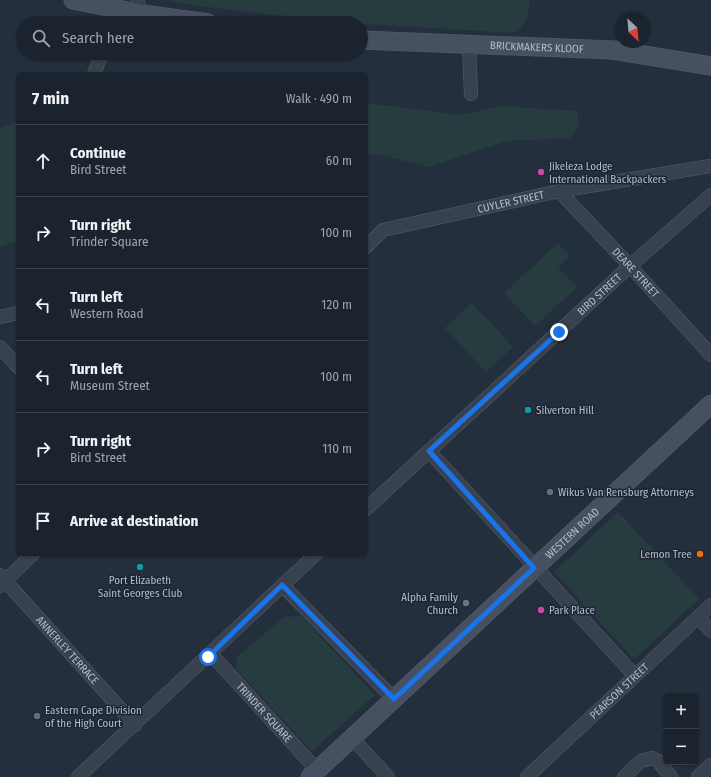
<!DOCTYPE html>
<html lang="en">
<head>
<meta charset="utf-8">
<style>
  :root { --surface:#1b232e; --page:#282f3a; --text:#f1f3f6; --muted:#a0a4aa; --line:#39404a }
  body { margin:0; font-family:"Fira Sans Condensed",sans-serif; background:var(--page); color:var(--text) }
  .controls { position:absolute; right:12px; bottom:12px; display:grid; overflow:hidden; border-radius:6px; box-shadow:0 1px 3px #0004 }
  .controls button { width:36px; height:36px; display:grid; place-items:center; padding:0; border:0; border-bottom:1px solid var(--line); background:var(--surface); color:var(--text); font:20px sans-serif }
  .compass { position:absolute; left:615px; top:12px; width:36px; height:36px; border-radius:50%; background:var(--surface); box-shadow:0 1px 3px #0004; rotate:154deg }
  .stop { position:absolute; width:12px; height:12px; margin:-9px; border:3px solid #1a73e8; border-radius:50%; background:#fff }
  .stop.end { background:#1a73e8; border-color:#fff; box-shadow:0 1px 4px #0008 }
  .list { margin:0; padding:0; list-style:none }
  h2 { display:flex; justify-content:space-between; align-items:center; height:52px; margin:0; padding:0 16px; font-size:17px }
  h2 small { font-size:13px; font-weight:400; color:var(--muted) }
  .list li { display:grid; grid-template-columns:26px 1fr auto; gap:12px; align-items:center; box-sizing:border-box; height:72px; padding:0 16px; border-top:1px solid var(--line) }
  .list b { display:block; font-size:15px; white-space:nowrap }
  .list p { margin:0; font-size:13px; white-space:nowrap; color:var(--muted) }
  .list em { font-size:13px; font-style:normal; color:var(--muted) }
  .icon { flex:none; width:22px; height:22px; fill:none; stroke:currentColor; stroke-width:2; stroke-linecap:round; stroke-linejoin:round }
  .map { position:relative; flex:none; width:711px; height:777px; overflow:hidden }
  .search { position:absolute; background:var(--surface); box-shadow:0 1px 3px #0004; left:16px; top:16px; width:352px; height:44px; display:flex; align-items:center; gap:10px; box-sizing:border-box; padding:0 14px; border-radius:22px; color:var(--muted); font-size:15px }
  .panel { position:absolute; background:var(--surface); box-shadow:0 1px 3px #0004; left:16px; top:72px; width:352px; height:484px; border-radius:6px }
  .map>svg:first-child { display:block }
  .green { fill:#263c3f }
  .lines { fill:none; stroke-linecap:round; stroke-linejoin:round }
  .street-casing { stroke:#565f6c; stroke-width:14 }
  .secondary-casing { stroke:#565f6c; stroke-width:19 }
  .street { stroke:#38414e; stroke-width:13 }
  .secondary { stroke:#465061; stroke-width:18 }
  .route { stroke:#1a73e8; stroke-width:5 }
  .hotel-dot { fill:#d1479c; stroke:#1d2633; stroke-width:1.5 }
  .culture-dot { fill:#0f9aa8; stroke:#1d2633; stroke-width:1.5 }
  .service-dot { fill:#5c6f8a; stroke:#1d2633; stroke-width:1.5 }
  .food-dot { fill:#e8710a; stroke:#1d2633; stroke-width:1.5 }
  .worship-dot { fill:#6b7280; stroke:#1d2633; stroke-width:1.5 }
  .labels { text-anchor:middle; stroke-width:3; stroke-linejoin:round; paint-order:stroke }
  .street-label { font-size:11px; fill:#b4bcc9; stroke:#1d2633 }
  .poi-label { font-size:11px; fill:#b4bcc9; stroke:#1d2633; text-anchor:start }
</style>
</head>
<body>
<div class="map">
<svg width="711" height="777" viewBox="0 0 711 777">
  <rect width="100%" height="100%" fill="#242f3e"/>
  <g class="green">
    <path d="M168,0H530C528,15 528,25 513,33L334,22L183,4Z"/>
    <polygon points="366,103 461,115 502,106 577,111 579,127 570,138 507,141 429,167 381,155 366,155"/>
    <polygon points="18,120 18,241 0,247 0,129"/>
    <polygon points="558,243 570,256 558,267 577,287 535,326 504,293"/>
    <polygon points="472,303 513,347 486,372 445,328"/>
    <polygon points="618,512 699,599 634,659 554,572"/>
    <polygon points="301,616 375,695 312,751 236,669 237,657 284,617"/>
  </g>
  <g class="lines">
    <defs>
      <g id="street">
        <polyline points="137,0 142,14"/>
        <polyline points="113,23 118,10"/>
        <polyline points="469,46 471,94"/>
        <polyline points="94,74 102,53"/>
        <path id="s1" d="M559,191L630,266L711,355"/>
        <path id="s2" d="M366,247L383,230L559,191L711,166"/>
        <polyline points="0,317 18,313"/>
        <polyline points="0,347 18,367"/>
        <polyline points="429,451 635,676"/>
        <path id="s3" d="M366,509L630,266L711,195"/>
        <path id="s4" d="M0,575L135,725"/>
        <polyline points="282,585 394,699"/>
        <polyline points="0,586 33,554"/>
        <polyline points="698,617 711,631"/>
        <path id="s5" d="M211,654L317,770"/>
        <polyline points="352,738 388,777"/>
        <polyline points="78,777 316,554"/>
        <path id="s6" d="M527,777L711,605"/>
        <polyline points="624,777 641,761 652,758 658,761 671,777"/>
        <polyline points="698,777 711,765"/>
      </g>
      <g id="secondary">
        <polyline points="73,0 142,14 208,23"/>
        <path id="s7" d="M361,40L613,50L711,66"/>
        <path id="s8" d="M310,777L711,404"/>
      </g>
    </defs>
    <use href="#street" class="street-casing"/>
    <use href="#secondary" class="secondary-casing"/>
    <use href="#street" class="street"/>
    <use href="#secondary" class="secondary"/>
  </g>
  <g class="lines">
    <polyline class="route" points="208,657 282,585 394,699 534,568 429,451 559,332"/>
  </g>
  <g class="hotel-dot">
    <circle cx="541" cy="172" r="4"/>
    <circle cx="541" cy="610" r="4"/>
  </g>
  <g class="culture-dot">
    <circle cx="528" cy="410" r="4"/>
    <circle cx="140" cy="567" r="4"/>
  </g>
  <g class="service-dot">
    <circle cx="550" cy="492" r="4"/>
    <circle cx="37" cy="716" r="4"/>
  </g>
  <circle class="food-dot" cx="700" cy="554" r="4"/>
  <circle class="worship-dot" cx="466" cy="603" r="4"/>
  <g class="labels">
    <g class="street-label">
      <text dy="4" stroke="none"><textPath href="#s7" startOffset="176">BRICKMAKERS KLOOF</textPath></text>
      <text dy="4" stroke="none"><textPath href="#s2" startOffset="155">CUYLER STREET</textPath></text>
      <text dy="4" stroke="none"><textPath href="#s1" startOffset="112">DEARE STREET</textPath></text>
      <text dy="4" stroke="none"><textPath href="#s3" startOffset="317">BIRD STREET</textPath></text>
      <text dy="4" stroke="none"><textPath href="#s8" startOffset="358">WESTERN ROAD</textPath></text>
      <text dy="4" stroke="none"><textPath href="#s4" startOffset="101">ANNERLEY TERRACE</textPath></text>
      <text dy="4" stroke="none"><textPath href="#s6" startOffset="126">PEARSON STREET</textPath></text>
      <text dy="4" stroke="none"><textPath href="#s5" startOffset="79">TRINDER SQUARE</textPath></text>
    </g>
    <g class="poi-label">
      <text x="549" y="170">Jikeleza Lodge<tspan x="549" dy="13">International Backpackers</tspan></text>
      <text x="536" y="414">Silverton Hill</text>
      <text x="558" y="496">Wikus Van Rensburg Attorneys</text>
      <text x="692" y="558" text-anchor="end">Lemon Tree</text>
      <text x="140" y="584" text-anchor="middle">Port Elizabeth<tspan x="140" dy="13">Saint Georges Club</tspan></text>
      <text x="458" y="601" text-anchor="end">Alpha Family<tspan x="458" dy="13">Church</tspan></text>
      <text x="549" y="614">Park Place</text>
      <text x="45" y="714">Eastern Cape Division<tspan x="45" dy="13">of the High Court</tspan></text>
    </g>
  </g>
</svg>
<div class="controls">
<button>+</button>
<button>−</button>
</div>
<svg class="compass" viewBox="-18 -18 36 36"><path d="M0-13l5 13h-10z" fill="#e53935"/><path d="M0 13l5-13h-10z" fill="#a0a4aa"/></svg>
<div class="stop" style="left:208px;top:657px"></div>
<div class="stop end" style="left:559px;top:332px"></div>
<div class="search"><svg class="icon" aria-label="search" viewBox="0 0 24 24"><circle cx="10" cy="10" r="6"/><path d="M15 15l6 6"/></svg>Search here</div>
<section class="panel">
<h2>7 min<small>Walk · 490 m</small></h2>
<ul class="list">
<li><svg class="icon" aria-label="ahead" viewBox="0 0 24 24"><path d="M12 20V5M6 11l6-6 6 6"/></svg><div><b>Continue</b><p>Bird Street</p></div><em>60 m</em></li>
<li><svg class="icon" aria-label="right" viewBox="0 0 24 24"><path d="M7 20v-9h11M14 6l5 5-5 5"/></svg><div><b>Turn right</b><p>Trinder Square</p></div><em>100 m</em></li>
<li><svg class="icon" aria-label="left" viewBox="0 0 24 24"><path d="M17 20v-9H6M10 6l-5 5 5 5"/></svg><div><b>Turn left</b><p>Western Road</p></div><em>120 m</em></li>
<li><svg class="icon" aria-label="left" viewBox="0 0 24 24"><path d="M17 20v-9H6M10 6l-5 5 5 5"/></svg><div><b>Turn left</b><p>Museum Street</p></div><em>100 m</em></li>
<li><svg class="icon" aria-label="right" viewBox="0 0 24 24"><path d="M7 20v-9h11M14 6l5 5-5 5"/></svg><div><b>Turn right</b><p>Bird Street</p></div><em>110 m</em></li>
<li><svg class="icon" aria-label="arrive" viewBox="0 0 24 24"><path d="M6 21V4h12l-3 4 3 4H6"/></svg><div><b>Arrive at destination</b></div></li>
</ul>
</section>
</div>
</body>
</html>
